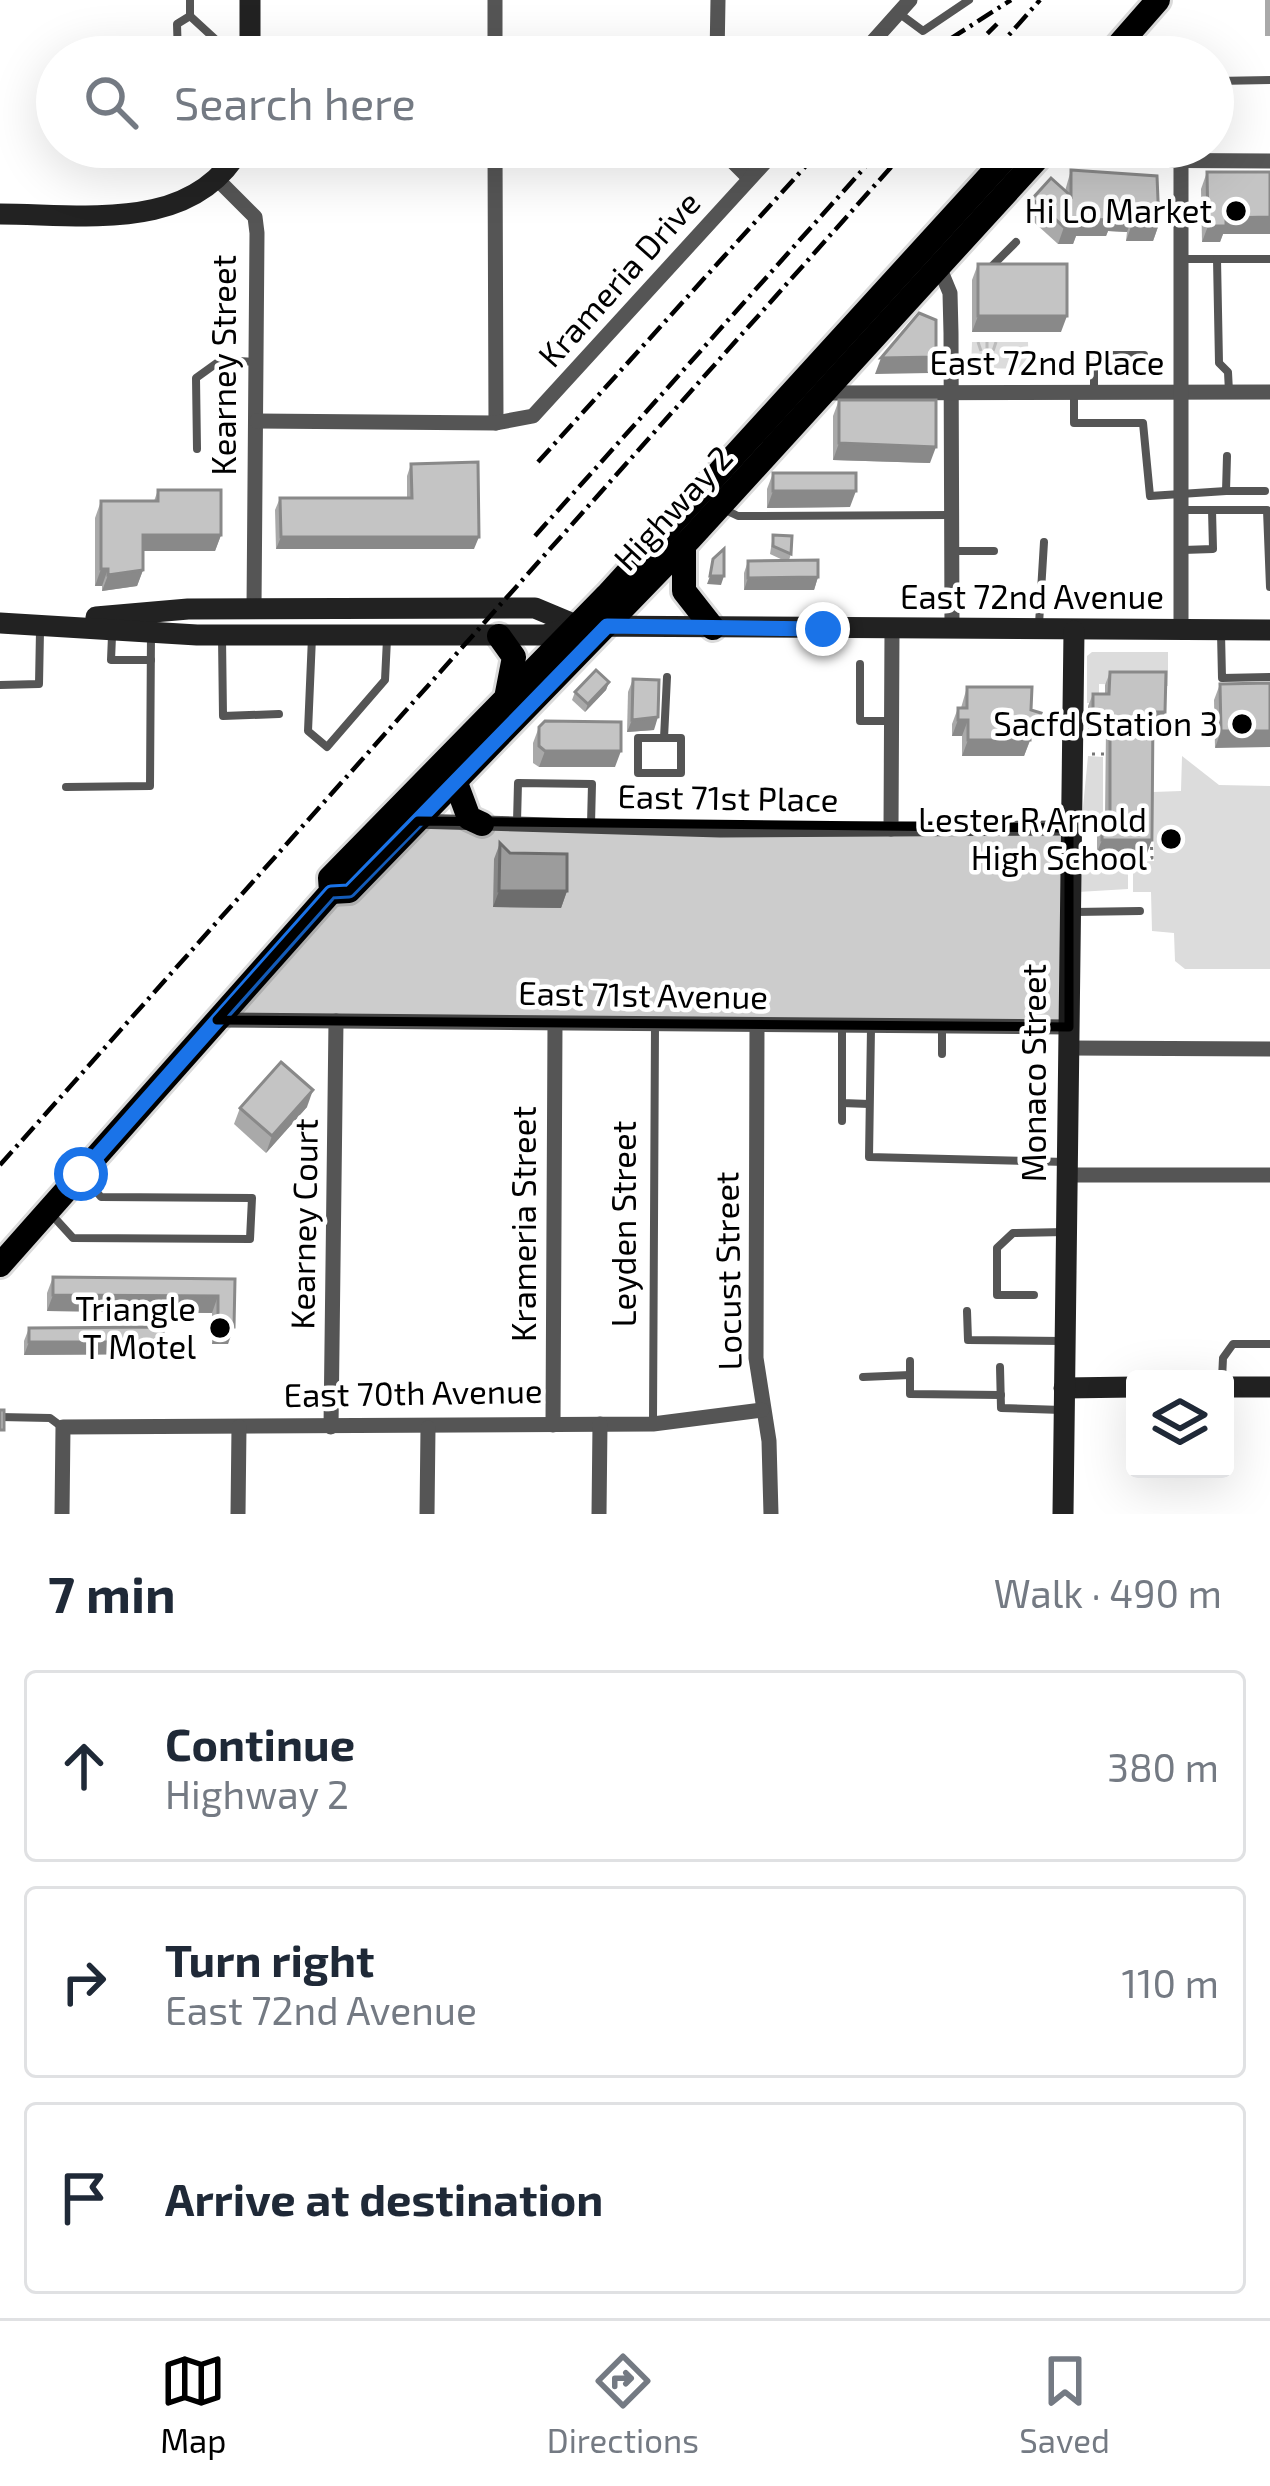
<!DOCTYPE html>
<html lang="en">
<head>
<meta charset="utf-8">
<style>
  :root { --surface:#fff; --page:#f2f2f3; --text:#1f2937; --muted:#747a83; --line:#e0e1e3; --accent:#000 }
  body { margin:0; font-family:"Exo 2",sans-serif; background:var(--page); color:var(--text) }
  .controls { position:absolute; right:36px; bottom:36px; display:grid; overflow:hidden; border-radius:12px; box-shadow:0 12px 48px #0002 }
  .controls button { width:108px; height:108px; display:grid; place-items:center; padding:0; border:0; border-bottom:3px solid var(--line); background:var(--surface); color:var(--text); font:60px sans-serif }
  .stop { position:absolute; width:36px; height:36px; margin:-27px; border:9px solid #1a73e8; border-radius:50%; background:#fff }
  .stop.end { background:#1a73e8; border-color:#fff; box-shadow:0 3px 12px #0008 }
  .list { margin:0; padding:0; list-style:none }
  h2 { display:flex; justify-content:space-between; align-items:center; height:156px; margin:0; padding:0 48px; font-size:51px }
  h2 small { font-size:39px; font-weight:400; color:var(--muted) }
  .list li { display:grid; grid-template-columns:78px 1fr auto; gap:36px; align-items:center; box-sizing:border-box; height:192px; margin:0 24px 24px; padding:0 24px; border:3px solid var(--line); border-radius:12px }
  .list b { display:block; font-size:45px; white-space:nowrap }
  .list p { margin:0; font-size:39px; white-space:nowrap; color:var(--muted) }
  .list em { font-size:39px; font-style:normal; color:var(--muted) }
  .icon { flex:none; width:66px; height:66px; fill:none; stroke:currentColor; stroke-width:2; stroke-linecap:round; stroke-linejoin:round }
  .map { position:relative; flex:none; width:1270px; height:1514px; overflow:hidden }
  .search { position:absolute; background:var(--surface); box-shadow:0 12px 48px #0002; left:36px; right:36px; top:36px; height:132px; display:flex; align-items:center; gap:30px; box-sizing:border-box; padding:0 42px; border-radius:66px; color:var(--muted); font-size:45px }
  .sheet { height:804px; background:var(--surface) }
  nav { display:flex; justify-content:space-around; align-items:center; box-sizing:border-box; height:168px; border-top:3px solid var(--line); background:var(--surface); font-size:33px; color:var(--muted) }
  nav a { display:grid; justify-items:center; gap:6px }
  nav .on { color:var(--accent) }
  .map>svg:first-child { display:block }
  .grass { fill:#dcdcdc }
  .park { fill:url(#park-tufts) }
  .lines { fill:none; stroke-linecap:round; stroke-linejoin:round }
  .primary-casing { stroke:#dbdbdb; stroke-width:30 }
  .path { stroke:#777; stroke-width:3; stroke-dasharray:3 6; stroke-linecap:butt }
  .lane { stroke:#555; stroke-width:8 }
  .street { stroke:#555; stroke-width:15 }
  .secondary { stroke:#222; stroke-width:21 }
  .primary { stroke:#000; stroke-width:24 }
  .rail { stroke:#000; stroke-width:4.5; stroke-dasharray:18 6 3 6; stroke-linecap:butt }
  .wall { fill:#a9a9a9 }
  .shaded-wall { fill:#898989 }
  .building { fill:#c4c4c4; stroke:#898989; stroke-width:3 }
  .route { stroke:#1a73e8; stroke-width:15 }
  .marked { fill:#000; fill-opacity:0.2; stroke:#000; stroke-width:9; stroke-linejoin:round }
  .poi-dot { fill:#000; stroke:#fff; stroke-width:4.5 }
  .labels { text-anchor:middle; stroke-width:9; stroke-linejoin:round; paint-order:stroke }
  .poi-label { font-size:33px; fill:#000; stroke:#fff; text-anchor:end }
  .street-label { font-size:33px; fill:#000; stroke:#fff }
</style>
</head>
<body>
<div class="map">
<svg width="1270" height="1514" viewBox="0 0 1270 1514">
  <defs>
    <pattern id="park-tufts" width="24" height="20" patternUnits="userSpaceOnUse" patternTransform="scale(3)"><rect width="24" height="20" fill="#dcdcdc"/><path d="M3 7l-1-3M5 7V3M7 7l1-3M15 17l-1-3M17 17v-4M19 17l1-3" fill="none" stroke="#bbb"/></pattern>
  </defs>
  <rect width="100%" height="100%" fill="#fff"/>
  <g class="grass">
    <polygon points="1092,652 1168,652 1168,686 1099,684 1099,703 1087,703 1087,656"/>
    <polygon points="1088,756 1103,757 1103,828 1081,828"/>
    <polygon points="1182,756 1219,785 1270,786 1270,969 1185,969 1175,961 1174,933 1152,931 1151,892 1133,892 1133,862 1154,861 1153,792 1181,791"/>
    <polygon points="1078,860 1128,860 1128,889 1078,892"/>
  </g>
  <polygon class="park" points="972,342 1028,342 1029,369 971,368"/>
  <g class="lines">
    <defs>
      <g id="primary">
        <polyline points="1098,57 1116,48 1158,0"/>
        <polyline points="684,546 684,591 713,628"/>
        <polyline points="499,636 514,657 507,693"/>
        <polyline points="456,783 469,818 482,824"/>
        <polyline points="331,892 349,891 690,539 1048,147"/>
        <polyline points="0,1265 331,892 330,878 607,595 1016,147"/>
      </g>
    </defs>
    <use href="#primary" class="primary-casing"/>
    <g class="path">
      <polyline points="1092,754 1106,754"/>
      <polyline points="1088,858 1152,858 1149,791"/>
    </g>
    <g class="lane">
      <polyline points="900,14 923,31 969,0"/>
      <polyline points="190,16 215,39 216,57"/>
      <polyline points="178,57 177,24 190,16 190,0"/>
      <polyline points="1213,88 1216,81 1270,80"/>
      <polyline points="1183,259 1270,259"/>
      <polyline points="1217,259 1219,363 1228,372 1229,392"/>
      <polyline points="991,267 1016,242"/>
      <polyline points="1094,392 1094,355 1144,355"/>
      <polyline points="1074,395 1074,423 1143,423 1150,496 1226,491 1227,456"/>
      <polyline points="197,449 196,378 221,360 256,362"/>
      <polyline points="1226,491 1265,491"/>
      <polyline points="721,508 738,516 950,515"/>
      <polyline points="1182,510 1212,510 1213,549 1183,550"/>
      <polyline points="1212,510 1267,510 1270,587"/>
      <polyline points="953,551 994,551"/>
      <polyline points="1039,624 1044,542"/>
      <polyline points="1221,633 1222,678 1270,677"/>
      <polyline points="112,636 111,660 151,660"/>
      <polyline points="222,637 223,716 279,714"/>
      <polyline points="312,637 308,731 327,747 385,680 387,639"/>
      <polyline points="860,664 860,721 890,721"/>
      <polyline points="0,685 39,684 40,631"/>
      <polyline points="664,738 681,738 681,773 638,773 638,738 664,738 667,677"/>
      <polyline points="66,787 150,786 151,633"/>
      <polyline points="517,822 518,783 592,784 591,824"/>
      <polyline points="1075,912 1140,911"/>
      <polyline points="842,1027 842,1103 869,1104"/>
      <polyline points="871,1028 869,1157 1066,1162"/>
      <polyline points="942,1029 942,1054"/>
      <polyline points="842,1121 842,1103"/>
      <polyline points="52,1215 73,1238 250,1239 252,1198 101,1197 82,1175"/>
      <polyline points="1034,1295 997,1295 997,1248 1013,1233 1065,1232"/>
      <polyline points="967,1311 968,1340 1063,1341"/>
      <polyline points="910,1361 910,1394 1001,1395"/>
      <polyline points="1000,1367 1001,1408 1062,1410"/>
      <polyline points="863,1377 910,1375"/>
      <polyline points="1222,1379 1223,1358 1233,1344 1270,1344"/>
      <polyline points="0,1417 50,1418 62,1427"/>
      <polyline points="653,1422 655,1025"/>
    </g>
    <g class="street">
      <polyline points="495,0 495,57"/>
      <polyline points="717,57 718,0"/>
      <polyline points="859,57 910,0"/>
      <polyline points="495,147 496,423"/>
      <polyline points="718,147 749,178"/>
      <polyline points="1091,160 1270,161"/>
      <polyline points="216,178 255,217 257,233 254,608"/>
      <polyline points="938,264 950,293 951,333 952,630"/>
      <polyline points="824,393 1270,392"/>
      <polyline points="257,421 496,423 533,416 779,147"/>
      <polyline points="1181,631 1181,147"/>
      <polyline points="414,821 720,830 1069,828"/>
      <polyline points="891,829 892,630"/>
      <polyline points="217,1020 1069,1027"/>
      <polyline points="757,1026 756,1358 769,1441 771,1514"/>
      <polyline points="1069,1048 1270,1049"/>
      <polyline points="1067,1175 1270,1175"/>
      <polyline points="553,1425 555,1024"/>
      <polyline points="331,1427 336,1021"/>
      <polyline points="62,1514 63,1427 653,1424 762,1410"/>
      <polyline points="238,1514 239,1427"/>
      <polyline points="427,1514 428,1428"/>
      <polyline points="599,1514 600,1424"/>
    </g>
    <g class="secondary">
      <polyline points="250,57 250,0"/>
      <path d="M0,214C83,214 193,234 241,147"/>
      <polyline points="96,617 188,609 535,608 578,626"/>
      <polyline points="0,623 197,635 545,635 578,626 1270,630"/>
      <polyline points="1225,1387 1270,1387"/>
      <polyline points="1064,1388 1135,1387"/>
      <polyline points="1063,1514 1074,631"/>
    </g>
    <use href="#primary" class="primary"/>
    <g class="rail">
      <polyline points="993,53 1040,0"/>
      <polyline points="922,57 1011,0"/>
      <polyline points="964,57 997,24"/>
      <polyline points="538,462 823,147"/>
      <polyline points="535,536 883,147"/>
      <polyline points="0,1165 909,147"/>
    </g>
  </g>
  <g class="wall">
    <rect x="1265" y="0" width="5" height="36"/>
    <polygon points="835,147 867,147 855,160 836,151"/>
    <polygon points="1071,170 1159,224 1153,241 1126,241 1127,232 1108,231 1106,236 1076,236 1073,244 1058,244 1026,215 1032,199 1065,191"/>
    <polygon points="1207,172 1223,234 1220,242 1202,242 1201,189"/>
    <polygon points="978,264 1061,332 972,332 972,280"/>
    <polygon points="839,400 930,463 833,460 833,416"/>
    <polygon points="411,464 474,549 276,549 275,510 280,498 407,498 407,476"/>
    <polygon points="773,473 850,507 767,508 767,489"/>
    <polygon points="158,490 221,535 215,551 143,551 143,570 137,586 102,591 102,586 95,586 95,518 101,501 154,501"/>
    <polygon points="773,535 791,554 789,560 818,577 814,590 744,590 744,573 748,561 785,561 770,554"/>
    <polygon points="1110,672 1165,712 1161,724 1152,724 1147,853 1097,852 1097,829 1102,817 1105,817 1106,729 1088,729 1088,706 1093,694 1105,694 1105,685"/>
    <polygon points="633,679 654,730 627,732 628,692"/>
    <polygon points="609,682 606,690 585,712 572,700 575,692"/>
    <polygon points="1270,683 1215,748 1214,700 1220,684"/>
    <polygon points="967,687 1041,713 1024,756 962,756 962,736 952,736 952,724 958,708 961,708"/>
    <polygon points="539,727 615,767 539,767 533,763 533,743"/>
    <polygon points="500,843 510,853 567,891 561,908 493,907 494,859"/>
    <polygon points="307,1107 266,1153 234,1124 240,1108"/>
    <polygon points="53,1277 235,1279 228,1344 212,1344 212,1313 47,1311 47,1293"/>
    <polygon points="29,1328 163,1342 159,1354 24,1355 24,1341"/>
  </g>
  <g class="shaded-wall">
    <polygon points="860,147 867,147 855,160 860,148"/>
    <polygon points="1112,215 1133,215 1127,232 1108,231 1106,236 1076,236 1073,244 1058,244 1064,227 1079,219"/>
    <polygon points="1270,217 1270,234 1223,234 1220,242 1202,242 1208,226 1226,218"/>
    <polygon points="1132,224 1159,224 1153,241 1126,241"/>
    <polygon points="978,316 1067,316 1061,332 972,332"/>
    <polygon points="936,357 930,373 875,374 881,358"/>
    <polygon points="839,443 936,447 930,463 833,460"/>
    <polygon points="773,491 856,491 850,507 767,508"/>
    <polygon points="143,535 221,535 215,551 137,551"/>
    <polygon points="281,537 479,537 474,549 276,549"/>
    <polygon points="101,569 108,569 102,586 95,586"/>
    <polygon points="143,570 137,586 102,591 108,575"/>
    <polygon points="710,576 724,576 721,585 707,584"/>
    <polygon points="818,577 814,590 744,590 748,578"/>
    <polygon points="609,682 606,690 585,712 588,704"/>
    <polygon points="1153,712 1165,712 1161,724 1148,724"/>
    <polygon points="1093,716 1110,716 1106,729 1088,729"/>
    <polygon points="658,717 654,730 627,732 632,720"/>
    <polygon points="958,720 968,720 962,736 952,736"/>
    <polygon points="1221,731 1270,731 1270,747 1215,748"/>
    <polygon points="968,740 1030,740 1024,756 962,756"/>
    <polygon points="545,751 621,751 615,767 539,767"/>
    <polygon points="1102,840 1152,840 1147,853 1097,852"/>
    <polygon points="499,891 567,891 561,908 493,907"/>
    <polygon points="313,1090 307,1107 266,1153 272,1136"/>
    <polygon points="53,1295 218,1296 212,1313 47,1311"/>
    <polygon points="218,1327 234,1327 228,1344 212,1344"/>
    <polygon points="29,1342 163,1342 159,1354 24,1355"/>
  </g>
  <g class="building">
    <polygon points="1071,170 1157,176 1159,224 1132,224 1133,215 1112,215 1112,220 1079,219 1079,228 1064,227 1032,199 1051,178 1071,196"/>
    <polygon points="1207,172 1270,172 1270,217 1226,218 1226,226 1208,226"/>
    <rect x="978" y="264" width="89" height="52"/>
    <polygon points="919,313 936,320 936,357 881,358"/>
    <polygon points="839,400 936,400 936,447 839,443"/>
    <polygon points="478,462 479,537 281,537 280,498 412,498 411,464"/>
    <rect x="773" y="473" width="83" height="18"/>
    <polygon points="158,490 221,490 221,535 143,535 143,570 108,575 108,569 101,569 101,501 158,501"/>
    <polygon points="773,535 792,536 791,554 773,546"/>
    <polygon points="724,549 724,576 710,576 713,559"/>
    <polygon points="818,560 818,577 748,578 748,561"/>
    <polygon points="596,670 609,682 588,704 575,692"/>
    <polygon points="1110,672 1166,672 1165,712 1153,712 1152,840 1102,840 1102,817 1110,817 1110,716 1093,716 1093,694 1109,694"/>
    <polygon points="633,679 659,680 658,717 632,720"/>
    <polygon points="1270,683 1270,731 1221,731 1220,684"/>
    <polygon points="967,687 1032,687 1031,710 1041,713 1037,723 1030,722 1030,740 968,740 968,720 958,720 958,708 967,708"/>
    <polygon points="545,721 621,722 621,751 545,751 539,746 539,727"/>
    <polygon points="500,843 510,853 567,854 567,891 499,891"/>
    <polygon points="281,1062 313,1090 272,1136 240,1108"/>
    <polygon points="53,1277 235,1279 234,1327 218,1327 218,1296 53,1295"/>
    <polygon points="163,1327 163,1342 29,1342 29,1328"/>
    <rect x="0" y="1410" width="4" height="20"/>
  </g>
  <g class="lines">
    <polyline class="route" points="81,1174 331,892 349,891 607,626 823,629"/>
  </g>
  <path class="marked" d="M418,821L1069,828V1027L217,1020L331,892L349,891Z"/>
  <g class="poi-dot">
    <circle cx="1236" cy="211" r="12"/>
    <circle cx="1242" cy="724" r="12"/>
    <circle cx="1171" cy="839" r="12"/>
    <circle cx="220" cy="1328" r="12"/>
  </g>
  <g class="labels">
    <g class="poi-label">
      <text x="1212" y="223">Hi Lo Market</text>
      <text x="1218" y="736">Sacfd Station 3</text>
      <text x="1147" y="832">Lester R Arnold<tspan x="1147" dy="38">High School</tspan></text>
      <text x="196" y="1321">Triangle<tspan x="196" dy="38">T Motel</tspan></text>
    </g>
    <g class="street-label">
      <text transform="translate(619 279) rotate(-48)" y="12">Krameria Drive</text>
      <text x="1047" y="375">East 72nd Place</text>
      <text transform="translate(224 365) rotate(-90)" y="12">Kearney Street</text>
      <text transform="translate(673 508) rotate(-47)" y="12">Highway 2</text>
      <text x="1032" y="609">East 72nd Avenue</text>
      <text transform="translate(728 798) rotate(1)" y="12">East 71st Place</text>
      <text transform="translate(643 995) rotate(1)" y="12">East 71st Avenue</text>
      <text transform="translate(1034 1073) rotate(-90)" y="12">Monaco Street</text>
      <text transform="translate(304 1224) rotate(-89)" y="12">Kearney Court</text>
      <text transform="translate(524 1224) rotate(-90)" y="12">Krameria Street</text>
      <text transform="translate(624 1224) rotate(-90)" y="12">Leyden Street</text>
      <text transform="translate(728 1271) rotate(-91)" y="12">Locust Street</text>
      <text transform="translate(413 1393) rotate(-1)" y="12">East 70th Avenue</text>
    </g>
  </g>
</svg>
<div class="controls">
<button><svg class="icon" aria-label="layers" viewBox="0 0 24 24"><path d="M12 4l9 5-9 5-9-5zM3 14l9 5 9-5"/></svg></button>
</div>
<div class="stop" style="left:81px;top:1174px"></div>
<div class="stop end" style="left:823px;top:629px"></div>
<div class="search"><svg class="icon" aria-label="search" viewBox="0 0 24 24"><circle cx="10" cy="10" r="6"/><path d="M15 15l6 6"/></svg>Search here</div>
</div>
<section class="sheet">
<h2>7 min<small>Walk · 490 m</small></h2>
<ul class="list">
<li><svg class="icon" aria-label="ahead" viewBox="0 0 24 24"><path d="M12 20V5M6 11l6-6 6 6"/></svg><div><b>Continue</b><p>Highway 2</p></div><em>380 m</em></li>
<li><svg class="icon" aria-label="right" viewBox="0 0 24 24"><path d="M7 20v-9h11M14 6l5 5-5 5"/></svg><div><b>Turn right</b><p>East 72nd Avenue</p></div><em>110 m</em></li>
<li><svg class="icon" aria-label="arrive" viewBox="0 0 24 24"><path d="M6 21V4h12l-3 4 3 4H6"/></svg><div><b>Arrive at destination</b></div></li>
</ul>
</section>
<nav>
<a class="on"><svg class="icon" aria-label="map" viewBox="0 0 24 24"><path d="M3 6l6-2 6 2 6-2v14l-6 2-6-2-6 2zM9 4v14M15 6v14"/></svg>Map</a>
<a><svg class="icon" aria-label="directions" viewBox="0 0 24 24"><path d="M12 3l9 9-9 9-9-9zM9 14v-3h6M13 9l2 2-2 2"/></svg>Directions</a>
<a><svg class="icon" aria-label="saved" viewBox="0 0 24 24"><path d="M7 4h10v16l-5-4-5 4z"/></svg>Saved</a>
</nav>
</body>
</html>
